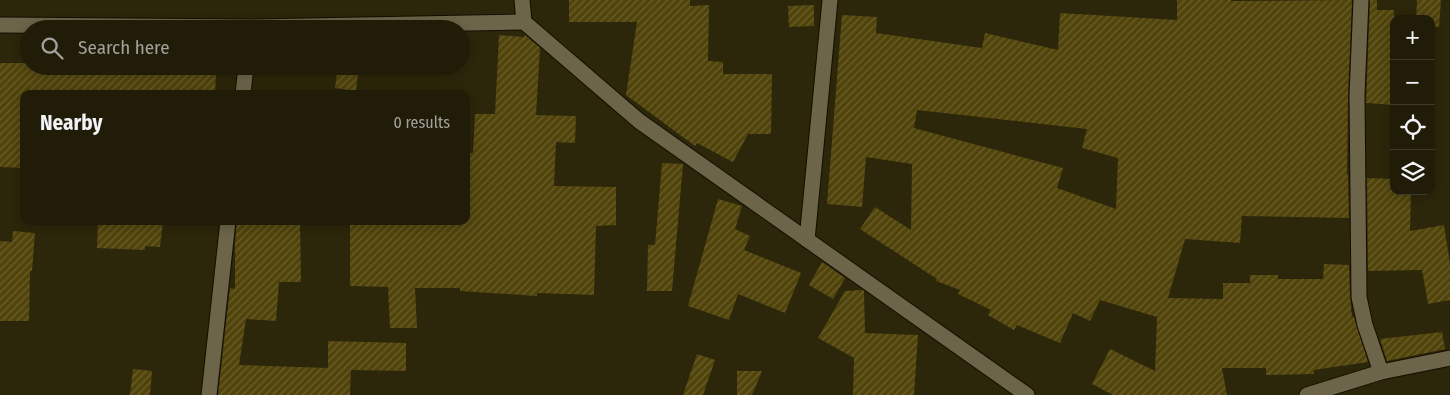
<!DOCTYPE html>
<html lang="en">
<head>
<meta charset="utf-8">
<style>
  :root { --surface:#211c08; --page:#292512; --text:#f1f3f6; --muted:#a2a19c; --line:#3e3a29 }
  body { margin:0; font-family:"Fira Sans Condensed",sans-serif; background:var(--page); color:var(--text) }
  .controls { position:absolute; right:15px; top:15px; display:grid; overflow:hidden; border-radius:10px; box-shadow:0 2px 12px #0003 }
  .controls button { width:45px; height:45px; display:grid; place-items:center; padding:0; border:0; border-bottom:1px solid var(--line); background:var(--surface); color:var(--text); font:25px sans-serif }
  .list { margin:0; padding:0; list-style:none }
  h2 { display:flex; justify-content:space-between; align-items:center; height:65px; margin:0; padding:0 20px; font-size:21px }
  h2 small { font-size:16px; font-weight:400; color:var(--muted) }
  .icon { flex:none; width:28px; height:28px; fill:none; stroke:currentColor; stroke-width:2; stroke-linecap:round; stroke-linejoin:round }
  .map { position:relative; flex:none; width:1450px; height:395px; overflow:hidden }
  .search { position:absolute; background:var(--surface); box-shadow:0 2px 12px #0003; left:20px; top:20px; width:450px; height:55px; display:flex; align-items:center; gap:12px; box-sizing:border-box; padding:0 18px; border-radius:28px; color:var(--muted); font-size:19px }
  .panel { position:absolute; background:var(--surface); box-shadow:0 2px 12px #0003; left:20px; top:90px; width:450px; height:135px; border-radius:10px }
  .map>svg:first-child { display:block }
  .building { fill:url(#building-hatch); fill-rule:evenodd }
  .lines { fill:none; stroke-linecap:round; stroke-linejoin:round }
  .minor-casing { stroke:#140e00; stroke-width:17 }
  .minor { stroke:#6c6549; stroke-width:15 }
</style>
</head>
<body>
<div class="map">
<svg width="1450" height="395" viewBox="0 0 1450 395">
  <defs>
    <pattern id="building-hatch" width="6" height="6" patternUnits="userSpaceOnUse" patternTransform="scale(1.25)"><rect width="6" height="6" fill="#51440b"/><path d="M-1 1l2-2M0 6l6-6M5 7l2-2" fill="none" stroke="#6a5f2e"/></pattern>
  </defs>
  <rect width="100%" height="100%" fill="#2c260a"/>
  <g class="building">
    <polygon points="569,0 690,0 690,6 709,5 708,61 723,62 723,74 772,74 771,134 748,134 733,162 697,143 695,146 626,95 637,22 569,22"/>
    <path d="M1177,0H1231V1L1352,0L1348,95L1347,175H1348L1349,218L1242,216L1240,243L1185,239L1168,298L1223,299V283H1250V275H1278V279H1323L1324,264L1349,265L1350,297L1352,317H1354L1368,362L1314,370V374L1266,375V368H1222L1227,395H1113L1092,384L1110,349L1155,371L1157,317L1100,300L1090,321L1073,313L1060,343L1017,325L1014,330L988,315L991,310L958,294L960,290L936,281L937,279L860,229L875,207L911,230L912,164L866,157L862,207L827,204L842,15L877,17L876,33L982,48L985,33L1058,50L1060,13L1177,20ZM917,110L1087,129L1082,148L1118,158L1116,209L1057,188L1063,168L914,128Z"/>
    <polygon points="1370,0 1377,0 1377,10 1394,10 1394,105 1366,103"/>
    <polygon points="1417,0 1441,0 1439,27 1431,26 1431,19 1416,19"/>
    <polygon points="814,5 814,26 789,27 788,6"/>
    <polygon points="499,35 524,37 525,35 540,48 536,115 576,116 575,143 556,142 554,186 616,187 616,225 596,226 594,295 537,293 537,296 460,291 460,288 415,288 417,328 390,328 388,287 350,286 350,221 466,221 466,153 473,153 475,114 495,114"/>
    <polygon points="0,63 29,63 29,66 95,66 95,74 144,73 144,71 216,71 215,94 24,94 24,168 0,167"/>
    <polygon points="338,66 359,66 356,91 335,88"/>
    <polygon points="662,163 683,164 672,291 647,291 648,245 655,245"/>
    <polygon points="1367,178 1394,179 1394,191 1411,191 1410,231 1444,225 1450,264 1450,300 1428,304 1422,270 1368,271"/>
    <polygon points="718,199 742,206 735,229 750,236 744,250 801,273 785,313 738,294 729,320 688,306"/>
    <polygon points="98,221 163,221 160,247 145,246 145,250 97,248"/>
    <polygon points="237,221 300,221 301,282 279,282 276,321 246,319 239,365 328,368 328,341 406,343 406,371 351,370 350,395 218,395 230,288 235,289 235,244"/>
    <polygon points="13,231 35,233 32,271 30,271 29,321 0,321 0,241 12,242"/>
    <polygon points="822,262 845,278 833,299 809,285"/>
    <polygon points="863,290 864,291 865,333 918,335 914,395 853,395 854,358 818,338 845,291"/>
    <polygon points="1442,332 1445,349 1387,361 1380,339"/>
    <polygon points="697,354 715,360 703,395 683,395"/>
    <polygon points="133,369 152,371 150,395 130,395"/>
    <polygon points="737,371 762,371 752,395 737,395"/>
  </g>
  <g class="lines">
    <defs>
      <g id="minor">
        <polyline points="522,0 524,22 639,121 1027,395"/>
        <polyline points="1361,0 1357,95 1359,297 1365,325 1381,372"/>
        <polyline points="0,25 251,27 524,22"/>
        <polyline points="243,94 246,66"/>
        <polyline points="807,240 830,0"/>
        <polyline points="209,395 228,221"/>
        <polyline points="1307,395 1381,372 1450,358"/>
      </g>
    </defs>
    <use href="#minor" class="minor-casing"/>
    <use href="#minor" class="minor"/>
  </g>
</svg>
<div class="controls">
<button>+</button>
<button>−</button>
<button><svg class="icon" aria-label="locate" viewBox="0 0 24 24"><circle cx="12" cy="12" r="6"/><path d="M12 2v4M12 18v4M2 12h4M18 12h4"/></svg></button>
<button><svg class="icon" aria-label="layers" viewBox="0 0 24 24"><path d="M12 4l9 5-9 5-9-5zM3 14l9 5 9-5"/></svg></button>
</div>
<div class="search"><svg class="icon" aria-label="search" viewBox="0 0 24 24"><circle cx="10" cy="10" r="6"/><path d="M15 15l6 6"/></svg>Search here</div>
<section class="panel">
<h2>Nearby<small>0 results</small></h2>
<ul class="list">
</ul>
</section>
</div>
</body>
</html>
